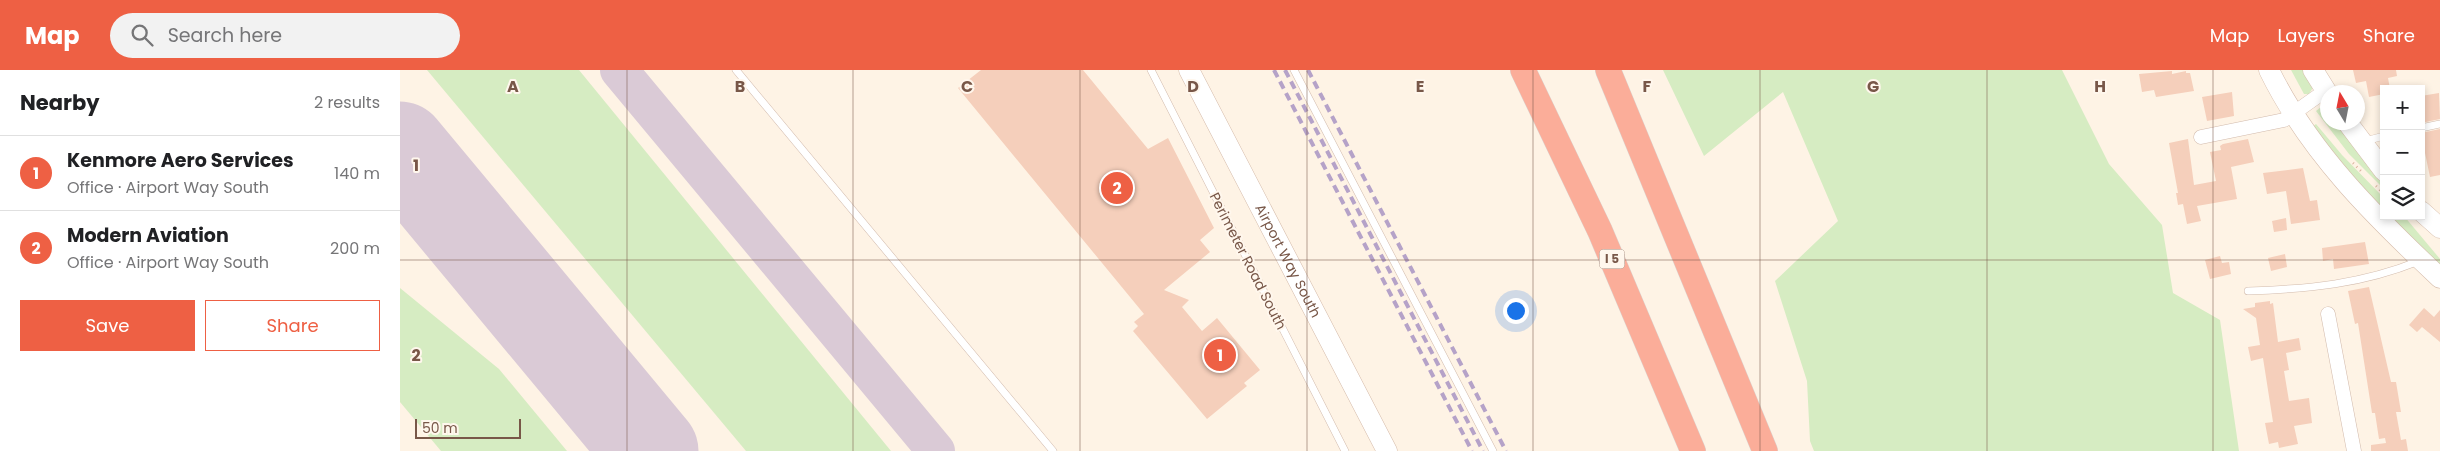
<!DOCTYPE html>
<html lang="en">
<head>
<meta charset="utf-8">
<style>
  :root { --surface:#fff; --page:#f2f2f2; --text:#202124; --muted:#757577; --line:#e0e0e0; --accent:#ee6044 }
  body { margin:0; font-family:Poppins,sans-serif; background:var(--page); color:var(--text) }
  .controls { position:absolute; right:15px; top:15px; display:grid; overflow:hidden; border-radius:0px; box-shadow:0 2px 8px #0003 }
  .controls button { width:45px; height:45px; display:grid; place-items:center; padding:0; border:0; border-bottom:1px solid var(--line); background:var(--surface); color:var(--text); font:25px sans-serif }
  .compass { position:absolute; left:1920px; top:15px; width:45px; height:45px; border-radius:50%; background:var(--surface); box-shadow:0 2px 8px #0003; rotate:350deg }
  .scale { position:absolute; left:15px; bottom:12px; width:106px; box-sizing:border-box; padding-left:5px; border:2px solid #785748; border-top:0; font-size:14px; line-height:18px; white-space:nowrap; color:#785748; -webkit-text-stroke:4px #fff7ed; paint-order:stroke }
  .you { position:absolute; left:1115px; top:240px; width:18px; height:18px; margin:-12px; border:4px solid #fff; border-radius:50%; background:#1a73e8; box-shadow:0 0 0 8px #1a73e833 }
  .badge { display:grid; place-items:center; width:32px; height:32px; border-radius:50%; background:var(--accent); color:#fff; font-size:16px; font-weight:700 }
  .pin { position:absolute; translate:-50% -50%; border:2px solid #fff; box-shadow:0 1px 5px #0006 }
  .list { margin:0; padding:0; list-style:none }
  h2 { display:flex; justify-content:space-between; align-items:center; height:65px; margin:0; padding:0 20px; font-size:21px }
  h2 small { font-size:16px; font-weight:400; color:var(--muted) }
  .list li { display:grid; grid-template-columns:32px 1fr auto; gap:15px; align-items:center; box-sizing:border-box; height:75px; padding:0 20px; border-top:1px solid var(--line) }
  .list b { display:block; font-size:19px; white-space:nowrap }
  .list p { margin:0; font-size:16px; white-space:nowrap; color:var(--muted) }
  .list em { font-size:16px; font-style:normal; color:var(--muted) }
  .actions { display:flex; gap:10px; padding:15px 20px }
  .actions a { flex:1; padding:11px 0; border:1px solid var(--accent); border-radius:0px; text-align:center; font-size:18px; color:var(--accent) }
  .actions .main { background:var(--accent); color:#fff }
  .icon { flex:none; width:28px; height:28px; fill:none; stroke:currentColor; stroke-width:2; stroke-linecap:round; stroke-linejoin:round }
  .map { position:relative; flex:none; width:2040px; height:381px; overflow:hidden }
  header { display:flex; align-items:center; gap:30px; box-sizing:border-box; height:70px; padding:0 25px; background:var(--accent); color:#fff }
  header strong { font-size:24px }
  nav { display:flex; gap:28px; margin-inline-start:auto; font-size:18px }
  .search { width:350px; height:45px; background:var(--page); display:flex; align-items:center; gap:12px; box-sizing:border-box; padding:0 18px; border-radius:28px; color:var(--muted); font-size:19px }
  main { display:flex }
  aside { flex:1; background:var(--surface) }
  .map>svg:first-child { display:block }
  .green { fill:#d6ecc2 }
  .lines { fill:none; stroke-linecap:round; stroke-linejoin:round }
  .taxiway { stroke:#dacad6; stroke-width:38 }
  .runway { stroke:#dacad6; stroke-width:95 }
  .building { fill:#f5cfbb }
  .lane-casing { stroke:#d2bbad; stroke-width:8 }
  .street-casing { stroke:#d2bbad; stroke-width:15 }
  .secondary-casing { stroke:#d5bbaa; stroke-width:21 }
  .highway-casing { stroke:#dcd3cf; stroke-width:26 }
  .path { stroke:#dab29e; stroke-width:2.5; stroke-dasharray:1 4; stroke-linecap:butt }
  .lane { stroke:#fff; stroke-width:7 }
  .street { stroke:#fff; stroke-width:14 }
  .secondary { stroke:#fff; stroke-width:20 }
  .highway { stroke:#fbad99; stroke-width:25 }
  .rail { stroke:#b5a2c8; stroke-width:4; stroke-dasharray:8 5; stroke-linecap:butt }
  .grid { fill:none; stroke:#785748; stroke-width:1; stroke-opacity:0.55 }
  .labels { text-anchor:middle; stroke-width:4; stroke-linejoin:round; paint-order:stroke }
  .shield { fill:#fff7ed; stroke:#a0877a; stroke-width:1 }
  .shield-label { font-size:12px; font-weight:bold; fill:#785748 }
  .street-label { font-size:14px; fill:#785748; stroke:#fff7ed }
  .grid-label { font-size:16px; text-anchor:middle; font-weight:bold; fill:#785748; stroke:#fff7ed; stroke-width:4; stroke-linejoin:round; paint-order:stroke }
</style>
</head>
<body>
<header>
<strong>Map</strong>
<div class="search"><svg class="icon" aria-label="search" viewBox="0 0 24 24"><circle cx="10" cy="10" r="6"/><path d="M15 15l6 6"/></svg>Search here</div>
<nav><a>Map</a><a>Layers</a><a>Share</a></nav>
</header>
<main>
<aside>
<h2>Nearby<small>2 results</small></h2>
<ul class="list">
<li><span class="badge">1</span><div><b>Kenmore Aero Services</b><p>Office · Airport Way South</p></div><em>140 m</em></li>
<li><span class="badge">2</span><div><b>Modern Aviation</b><p>Office · Airport Way South</p></div><em>200 m</em></li>
</ul>
<div class="actions"><a class="main">Save</a><a>Share</a></div>
</aside>
<div class="map">
<svg width="2040" height="381" viewBox="0 0 2040 381">
  <rect width="100%" height="100%" fill="#fef3e5"/>
  <g class="green">
    <polygon points="27,0 179,0 491,381 346,381"/>
    <polygon points="1263,0 1662,0 1709,94 1762,155 1773,223 1820,250 1839,381 1414,381 1410,371 1407,311 1375,211 1438,151 1383,22 1304,86"/>
    <polygon points="1891,0 1906,0 1914,16 1909,24 1904,24"/>
    <polygon points="1921,37 1927,38 1928,52 1939,53 1984,109 1984,119 1949,84 1916,41"/>
    <polygon points="1916,54 1942,85 1984,128 1984,144 1912,57"/>
    <polygon points="1986,146 2004,146 2040,189 2040,197"/>
    <polygon points="0,218 99,299 167,381 41,381 0,332"/>
  </g>
  <g class="lines">
    <polyline class="taxiway" points="219,0 536,381"/>
    <polyline class="runway" points="0,79 251,381"/>
  </g>
  <g class="building">
    <polygon points="581,0 683,0 748,79 768,68 814,158 800,170 810,182 764,220 789,230 782,237 802,261 817,248 860,300 844,313 847,316 807,349 733,261 738,256 734,252 744,244 558,18"/>
    <polygon points="1953,0 1996,0 1997,6 1988,8 1990,19 1984,19 1984,24 1969,27 1966,11 1956,13"/>
    <polygon points="1772,1 1772,4 1786,1 1786,3 1790,3 1794,21 1756,27 1754,20 1742,22 1739,4"/>
    <polygon points="1832,22 1834,46 1807,51 1802,27"/>
    <polygon points="2039,23 2040,49 2021,53 2021,26"/>
    <polygon points="2040,59 2040,105 2030,107 2025,83 2021,83 2021,63"/>
    <polygon points="1788,69 1794,115 1816,111 1810,82 1821,80 1820,76 1823,74 1848,69 1854,92 1831,97 1837,129 1797,136 1801,151 1787,154 1783,134 1778,135 1776,123 1778,123 1769,73"/>
    <polygon points="1903,98 1910,131 1917,130 1920,150 1891,154 1886,121 1867,124 1863,103"/>
    <polygon points="1886,148 1887,160 1874,162 1872,151"/>
    <polygon points="1965,172 1969,194 1934,199 1933,189 1923,191 1922,178"/>
    <polygon points="1885,184 1887,197 1871,201 1868,188"/>
    <polygon points="1820,186 1822,193 1829,192 1831,204 1810,209 1805,190"/>
    <polygon points="1969,217 1991,312 1996,312 2001,342 1996,342 2001,370 2006,369 2008,381 1971,381 1971,375 1986,373 1985,368 1979,369 1975,343 1972,343 1958,253 1955,254 1948,221"/>
    <polygon points="1870,231 1870,234 1873,233 1878,272 1899,268 1901,280 1886,283 1889,300 1884,301 1889,331 1909,328 1912,353 1894,356 1898,374 1879,378 1878,372 1869,374 1865,353 1873,352 1863,288 1851,291 1848,277 1860,275 1856,248 1843,239 1855,237 1855,233"/>
    <polygon points="2024,238 2034,247 2040,240 2040,272 2022,257 2017,262 2009,255"/>
  </g>
  <g class="lines">
    <defs>
      <g id="lane">
        <polyline points="336,0 653,381"/>
        <polyline points="751,0 945,381"/>
        <polyline points="894,0 1093,381"/>
        <polyline points="2021,58 2040,54"/>
        <polyline points="1965,71 1984,66"/>
        <path d="M1848,221C1909,219 1962,214 2019,191"/>
      </g>
      <g id="street">
        <polyline points="1801,67 1884,50 1925,21"/>
        <polyline points="1928,244 1954,381"/>
      </g>
      <g id="secondary">
        <path id="s1" d="M789,0L987,381"/>
        <path d="M1869,0C1909,82 1974,146 2040,208"/>
        <polyline points="1913,0 1928,24"/>
        <polyline points="1947,52 1984,101"/>
        <polyline points="2021,141 2040,158"/>
      </g>
      <g id="highway">
        <polyline points="1123,0 1200,161 1293,381"/>
        <polyline points="1208,0 1365,381"/>
      </g>
    </defs>
    <use href="#lane" class="lane-casing"/>
    <use href="#street" class="street-casing"/>
    <use href="#secondary" class="secondary-casing"/>
    <use href="#highway" class="highway-casing"/>
    <g class="path">
      <polyline points="1953,93 1961,101"/>
      <polyline points="1976,116 1984,124"/>
    </g>
    <use href="#lane" class="lane"/>
    <use href="#street" class="street"/>
    <use href="#secondary" class="secondary"/>
    <use href="#highway" class="highway"/>
    <g class="rail">
      <polyline points="874,0 1072,381"/>
      <polyline points="885,0 1083,381"/>
      <polyline points="908,0 1106,381"/>
    </g>
  </g>
  <path class="grid" d="M227,0V381M453,0V381M680,0V381M907,0V381M1133,0V381M1360,0V381M1587,0V381M1813,0V381M0,190H2040"/>
  <g class="labels">
    <rect class="shield" x="1199.5" y="179.5" width="25" height="19" rx="4"/>
    <g class="shield-label">
      <text x="1212" y="193">I 5</text>
    </g>
    <g class="street-label">
      <text dy="5" stroke="none"><textPath href="#s1" startOffset="215">Airport Way South</textPath></text>
      <text transform="translate(848 191) rotate(63)" y="5">Perimeter Road South</text>
    </g>
  </g>
  <g class="grid-label">
    <text x="113" y="22">A</text>
    <text x="340" y="22">B</text>
    <text x="567" y="22">C</text>
    <text x="793" y="22">D</text>
    <text x="1020" y="22">E</text>
    <text x="1247" y="22">F</text>
    <text x="1473" y="22">G</text>
    <text x="1700" y="22">H</text>
    <text x="16" y="101">1</text>
    <text x="16" y="291">2</text>
  </g>
</svg>
<div class="controls">
<button>+</button>
<button>−</button>
<button><svg class="icon" aria-label="layers" viewBox="0 0 24 24"><path d="M12 4l9 5-9 5-9-5zM3 14l9 5 9-5"/></svg></button>
</div>
<svg class="compass" viewBox="-18 -18 36 36"><path d="M0-13l5 13h-10z" fill="#e53935"/><path d="M0 13l5-13h-10z" fill="#757577"/></svg>
<div class="scale">50 m</div>
<div class="you"></div>
<div class="pin badge" style="left:820px;top:285px">1</div>
<div class="pin badge" style="left:717px;top:118px">2</div>
</div>
</main>
</body>
</html>
